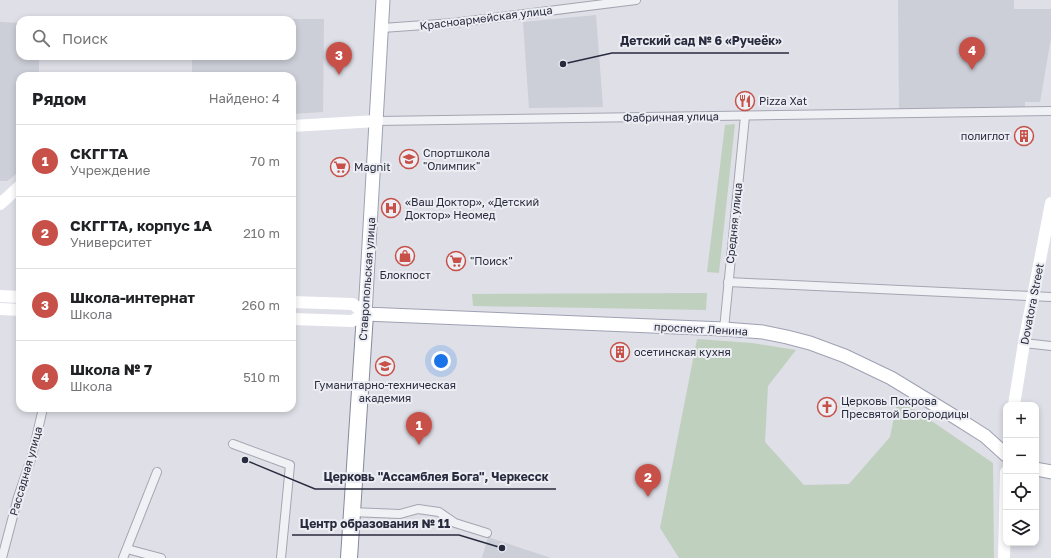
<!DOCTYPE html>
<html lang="ru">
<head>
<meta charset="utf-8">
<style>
  :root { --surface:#fff; --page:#f2f2f2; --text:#202124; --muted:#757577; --line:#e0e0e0; --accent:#c75148 }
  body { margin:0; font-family:"Golos Text",sans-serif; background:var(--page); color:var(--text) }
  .controls { position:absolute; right:12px; bottom:12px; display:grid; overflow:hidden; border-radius:8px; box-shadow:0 2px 6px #0003 }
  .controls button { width:36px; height:36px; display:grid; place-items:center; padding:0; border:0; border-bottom:1px solid var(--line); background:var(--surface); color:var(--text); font:20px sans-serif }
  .you { position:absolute; left:441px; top:361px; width:14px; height:14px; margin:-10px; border:3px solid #fff; border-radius:50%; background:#1a73e8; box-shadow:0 0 0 6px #1a73e833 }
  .badge { display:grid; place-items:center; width:26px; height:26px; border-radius:50%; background:var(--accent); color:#fff; font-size:13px; font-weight:700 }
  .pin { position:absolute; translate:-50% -33px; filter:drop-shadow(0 1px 2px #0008) }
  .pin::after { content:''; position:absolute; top:21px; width:14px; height:12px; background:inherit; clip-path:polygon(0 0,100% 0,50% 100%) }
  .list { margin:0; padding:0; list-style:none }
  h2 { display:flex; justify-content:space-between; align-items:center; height:52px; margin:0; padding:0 16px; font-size:17px }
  h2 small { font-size:13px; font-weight:400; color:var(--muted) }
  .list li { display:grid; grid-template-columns:26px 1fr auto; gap:12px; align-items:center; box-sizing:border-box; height:72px; padding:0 16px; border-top:1px solid var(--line) }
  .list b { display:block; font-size:15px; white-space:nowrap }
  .list p { margin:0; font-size:13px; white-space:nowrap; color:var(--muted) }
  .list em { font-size:13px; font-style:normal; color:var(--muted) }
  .icon { flex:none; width:22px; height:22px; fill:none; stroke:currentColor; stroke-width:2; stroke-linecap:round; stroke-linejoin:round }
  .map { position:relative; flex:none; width:1051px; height:558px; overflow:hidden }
  .search { position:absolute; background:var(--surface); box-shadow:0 2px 6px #0003; left:16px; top:16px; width:280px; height:44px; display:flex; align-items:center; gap:10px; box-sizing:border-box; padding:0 14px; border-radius:12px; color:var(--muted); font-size:15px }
  .panel { position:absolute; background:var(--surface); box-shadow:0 2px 6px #0003; left:16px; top:72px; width:280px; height:340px; border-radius:12px }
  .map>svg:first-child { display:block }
  .built { fill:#ccced8 }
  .green { fill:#c0d0bf }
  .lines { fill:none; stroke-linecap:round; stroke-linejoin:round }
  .street-casing { stroke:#a4a5b1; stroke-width:10 }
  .primary-casing { stroke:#9ea1b2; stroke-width:15 }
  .highway-casing { stroke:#868a9c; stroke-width:18 }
  .street { stroke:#f0f1f5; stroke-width:8 }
  .secondary { stroke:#fff; stroke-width:12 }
  .primary { stroke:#fff; stroke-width:13 }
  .highway { stroke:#fff; stroke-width:16 }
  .labels { text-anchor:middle; stroke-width:4; stroke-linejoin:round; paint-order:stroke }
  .street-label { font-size:11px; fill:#282b3d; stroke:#edeef4 }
  .poi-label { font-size:11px; fill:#282b3d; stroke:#edeef4; text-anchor:start }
  .leader { fill:none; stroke:#282b3d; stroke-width:1.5 }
  .callout-dot { fill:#282b3d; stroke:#edeef4; stroke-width:1.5 }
  .callout-label { font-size:12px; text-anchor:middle; font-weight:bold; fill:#282b3d; stroke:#edeef4; stroke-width:4; stroke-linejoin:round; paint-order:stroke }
</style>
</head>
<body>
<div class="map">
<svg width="1051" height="558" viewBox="0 0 1051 558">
  <rect width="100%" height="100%" fill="#dedfe7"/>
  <g class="built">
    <polygon points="898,0 1014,0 1014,9 1051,9 1051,38 1040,102 1025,102 1025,109 899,110"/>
    <polygon points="596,15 603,107 529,108 523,22"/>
    <polygon points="192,19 324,19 323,112 292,114 292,76 192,76 192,56 292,56 292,20 192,20"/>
    <polygon points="0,22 20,23 20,56 39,56 39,76 20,76 20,171 7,181 0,181"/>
    <polygon points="488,537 551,558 482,558"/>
  </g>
  <g class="green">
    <polygon points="735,124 719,273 707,272 725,125"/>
    <polygon points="707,293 706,310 473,306 472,294"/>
    <polygon points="697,339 752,343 796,350 768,386 765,442 804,485 849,484 890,437 898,398 993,463 994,558 679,558 660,528"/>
  </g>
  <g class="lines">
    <defs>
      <g id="street">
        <polyline points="382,28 453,23 636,0"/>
        <polyline points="377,121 1051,111"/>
        <polyline points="728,282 1051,297"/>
        <polyline points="724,329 745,116"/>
        <polyline points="1024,343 1051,346"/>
        <polyline points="233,444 290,465 281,558"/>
        <polyline points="351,512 400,514 418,509 439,512 455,523 487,533"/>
        <polyline points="127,549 161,558"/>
        <polyline points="2,558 18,497 32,456 43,408"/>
        <polyline points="123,558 157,472"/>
      </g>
      <g id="primary">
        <polyline points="383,0 365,314 724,329 763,332 787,337 810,343 845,356 891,378 955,417 985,436 1006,455"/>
        <polyline points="1036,469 1051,472"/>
      </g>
      <polyline id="highway" points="349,558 365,314"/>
    </defs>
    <use href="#street" class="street-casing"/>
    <use href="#primary" class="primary-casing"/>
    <use href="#highway" class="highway-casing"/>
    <use href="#street" class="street"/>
    <g class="secondary">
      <polyline points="292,126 377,121"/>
      <polyline points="0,204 20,186"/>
      <polyline points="0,296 20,297"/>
      <polyline points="292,302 353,304 365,314 352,321 292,319"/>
      <polyline points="0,309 20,310"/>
      <polyline points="1014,405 1024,343 1051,203"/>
      <polyline points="1004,558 1006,472"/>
    </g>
    <use href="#primary" class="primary"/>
    <use href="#highway" class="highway"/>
  </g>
  <defs>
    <symbol id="restaurant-ring" viewBox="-11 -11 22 22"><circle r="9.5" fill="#edeef4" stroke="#c75148" stroke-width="1.5"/><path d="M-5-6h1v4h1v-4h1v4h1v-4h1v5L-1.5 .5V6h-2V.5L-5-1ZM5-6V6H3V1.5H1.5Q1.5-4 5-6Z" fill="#c75148"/></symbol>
    <symbol id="building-ring" viewBox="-11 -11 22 22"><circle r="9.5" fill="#edeef4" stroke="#c75148" stroke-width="1.5"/><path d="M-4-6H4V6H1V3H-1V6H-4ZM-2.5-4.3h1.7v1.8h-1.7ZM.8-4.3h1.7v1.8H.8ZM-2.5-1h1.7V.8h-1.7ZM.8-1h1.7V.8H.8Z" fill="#c75148"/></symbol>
    <symbol id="school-ring" viewBox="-11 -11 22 22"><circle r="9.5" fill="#edeef4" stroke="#c75148" stroke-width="1.5"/><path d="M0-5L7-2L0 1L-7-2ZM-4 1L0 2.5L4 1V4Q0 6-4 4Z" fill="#c75148"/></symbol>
    <symbol id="supermarket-ring" viewBox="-11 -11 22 22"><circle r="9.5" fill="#edeef4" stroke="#c75148" stroke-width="1.5"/><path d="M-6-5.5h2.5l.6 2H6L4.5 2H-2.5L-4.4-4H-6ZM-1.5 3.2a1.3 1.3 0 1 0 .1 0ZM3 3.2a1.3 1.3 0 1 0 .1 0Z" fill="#c75148"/></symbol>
    <symbol id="hospital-ring" viewBox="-11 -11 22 22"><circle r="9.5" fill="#edeef4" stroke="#c75148" stroke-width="1.5"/><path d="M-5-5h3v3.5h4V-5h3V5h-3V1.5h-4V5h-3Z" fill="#c75148"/></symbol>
    <symbol id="shop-ring" viewBox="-11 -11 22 22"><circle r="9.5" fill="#edeef4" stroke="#c75148" stroke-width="1.5"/><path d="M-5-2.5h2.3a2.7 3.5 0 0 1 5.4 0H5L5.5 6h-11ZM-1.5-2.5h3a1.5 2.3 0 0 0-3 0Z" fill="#c75148"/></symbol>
    <symbol id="university-ring" viewBox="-11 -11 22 22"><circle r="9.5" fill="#edeef4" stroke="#c75148" stroke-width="1.5"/><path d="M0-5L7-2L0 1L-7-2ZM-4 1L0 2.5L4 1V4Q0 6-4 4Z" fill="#c75148"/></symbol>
    <symbol id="church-ring" viewBox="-11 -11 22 22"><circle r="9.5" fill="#edeef4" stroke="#c75148" stroke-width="1.5"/><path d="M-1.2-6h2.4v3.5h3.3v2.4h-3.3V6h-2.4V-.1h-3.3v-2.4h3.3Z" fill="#c75148"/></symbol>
  </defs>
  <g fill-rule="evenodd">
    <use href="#restaurant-ring" x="734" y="90" width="22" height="22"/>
    <use href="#building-ring" x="1013" y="125" width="22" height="22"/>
    <use href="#school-ring" x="398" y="148" width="22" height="22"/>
    <use href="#supermarket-ring" x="329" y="156" width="22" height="22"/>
    <use href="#hospital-ring" x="380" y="197" width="22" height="22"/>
    <use href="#shop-ring" x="394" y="245" width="22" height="22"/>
    <use href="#supermarket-ring" x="445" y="250" width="22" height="22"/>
    <use href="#building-ring" x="609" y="341" width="22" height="22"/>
    <use href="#university-ring" x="374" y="355" width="22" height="22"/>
    <use href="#church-ring" x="816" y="396" width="22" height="22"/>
  </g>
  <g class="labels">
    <g class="street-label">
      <text transform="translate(486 18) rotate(-7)" y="4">Красноармейская улица</text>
      <text transform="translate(671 117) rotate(-1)" y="4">Фабричная улица</text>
      <text transform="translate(734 223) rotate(-84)" y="4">Средняя улица</text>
      <text transform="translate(367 279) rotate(-86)" y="4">Ставропольская улица</text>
      <text transform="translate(1032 304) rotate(-79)" y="4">Dovatora Street</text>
      <text transform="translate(701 329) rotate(3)" y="4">проспект Ленина</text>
      <text transform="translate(26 471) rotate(-74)" y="4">Рассадная улица</text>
    </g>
    <g class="poi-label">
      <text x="759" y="105">Pizza Xat</text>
      <text x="1010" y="140" text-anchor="end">полиглот</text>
      <text x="423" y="157">Спортшкола<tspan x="423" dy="13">"Олимпик"</tspan></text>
      <text x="354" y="171">Magnit</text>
      <text x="405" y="206">«Ваш Доктор», «Детский<tspan x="405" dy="13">Доктор» Неомед</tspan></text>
      <text x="470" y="265">"Поиск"</text>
      <text x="405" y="279" text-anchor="middle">Блокпост</text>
      <text x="634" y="356">осетинская кухня</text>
      <text x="385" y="389" text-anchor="middle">Гуманитарно-техническая<tspan x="385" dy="13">академия</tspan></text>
      <text x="841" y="405">Церковь Покрова<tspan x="841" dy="13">Пресвятой Богородицы</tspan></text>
    </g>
  </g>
  <path class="leader" d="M563 64L612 53H789M245 460L315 489H556M502 548L459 535H292"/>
  <g class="callout-dot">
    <circle cx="563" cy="64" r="4"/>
    <circle cx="245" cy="460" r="4"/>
    <circle cx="502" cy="548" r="4"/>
  </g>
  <g class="callout-label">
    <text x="701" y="45">Детский сад № 6 «Ручеёк»</text>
    <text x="436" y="481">Церковь "Ассамблея Бога", Черкесск</text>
    <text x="375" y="528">Центр образования № 11</text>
  </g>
</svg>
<div class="controls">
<button>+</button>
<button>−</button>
<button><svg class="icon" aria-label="locate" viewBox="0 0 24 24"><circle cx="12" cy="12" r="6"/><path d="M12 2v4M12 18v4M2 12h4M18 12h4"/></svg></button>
<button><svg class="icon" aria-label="layers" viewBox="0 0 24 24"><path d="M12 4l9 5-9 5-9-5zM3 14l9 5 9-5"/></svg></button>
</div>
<div class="you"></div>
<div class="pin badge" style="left:419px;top:445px">1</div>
<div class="pin badge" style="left:648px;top:497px">2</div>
<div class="pin badge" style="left:339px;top:75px">3</div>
<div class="pin badge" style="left:972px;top:70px">4</div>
<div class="search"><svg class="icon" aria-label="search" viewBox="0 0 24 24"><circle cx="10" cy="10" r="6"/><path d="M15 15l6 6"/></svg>Поиск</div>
<section class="panel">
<h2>Рядом<small>Найдено: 4</small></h2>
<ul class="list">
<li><span class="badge">1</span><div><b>СКГГТА</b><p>Учреждение</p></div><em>70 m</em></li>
<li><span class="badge">2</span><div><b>СКГГТА, корпус 1А</b><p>Университет</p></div><em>210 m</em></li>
<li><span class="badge">3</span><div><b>Школа-интернат</b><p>Школа</p></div><em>260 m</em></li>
<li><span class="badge">4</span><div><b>Школа № 7</b><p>Школа</p></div><em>510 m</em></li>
</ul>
</section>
</div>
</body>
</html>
